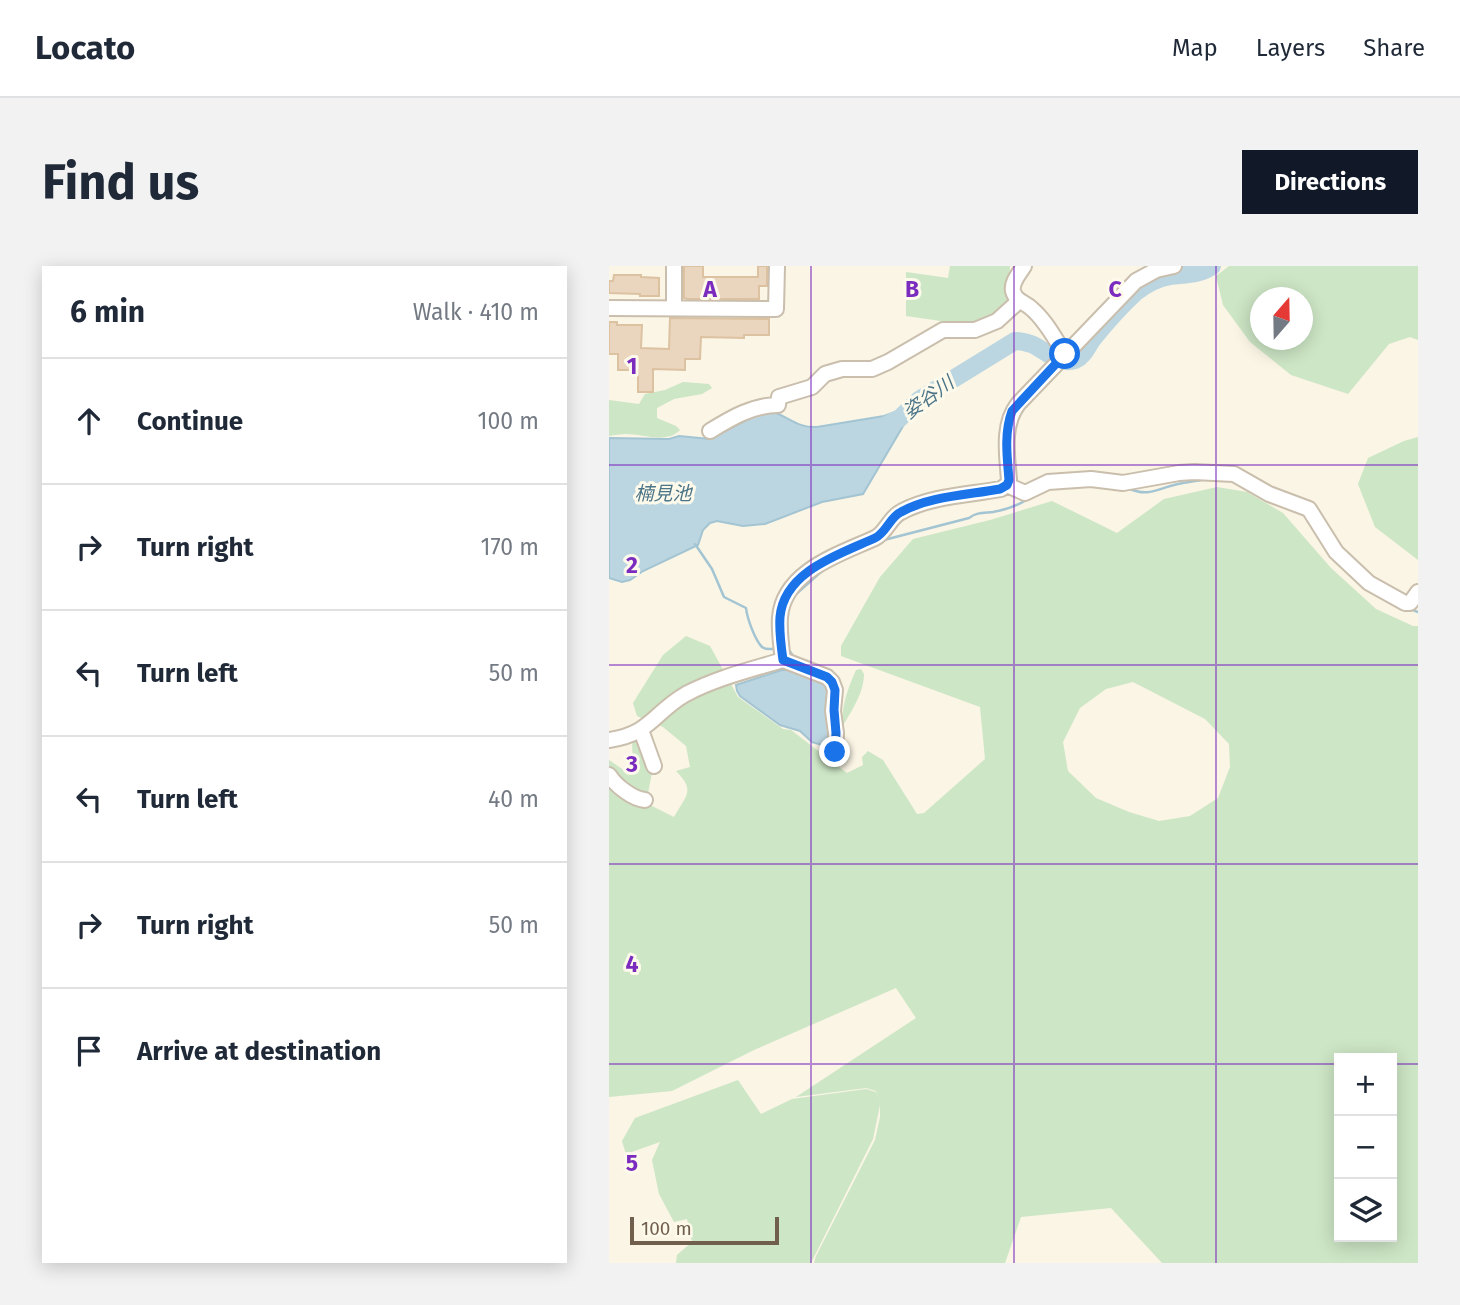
<!DOCTYPE html>
<html lang="en">
<head>
<meta charset="utf-8">
<style>
  :root { --surface:#fff; --page:#f2f2f3; --text:#1f2937; --muted:#747a83; --line:#e0e1e3; --accent:#111827 }
  body { margin:0; font-family:"Fira Sans","Noto Sans JP",sans-serif; background:var(--page); color:var(--text) }
  .controls { position:absolute; right:21px; bottom:21px; display:grid; overflow:hidden; border-radius:0px; box-shadow:0 4px 18px #0003 }
  .controls button { width:63px; height:63px; display:grid; place-items:center; padding:0; border:0; border-bottom:2px solid var(--line); background:var(--surface); color:var(--text); font:35px sans-serif }
  .compass { position:absolute; left:641px; top:21px; width:63px; height:63px; border-radius:50%; background:var(--surface); box-shadow:0 4px 18px #0003; rotate:20deg }
  .scale { position:absolute; left:21px; bottom:18px; width:149px; box-sizing:border-box; padding-left:7px; border:4px solid #705f4d; border-top:0; font-size:19px; line-height:24px; white-space:nowrap; color:#705f4d; -webkit-text-stroke:5px #fdf9eb; paint-order:stroke }
  .stop { position:absolute; width:21px; height:21px; margin:-16px; border:5px solid #1a73e8; border-radius:50%; background:#fff }
  .stop.end { background:#1a73e8; border-color:#fff; box-shadow:0 2px 7px #0008 }
  .list { margin:0; padding:0; list-style:none }
  h2 { display:flex; justify-content:space-between; align-items:center; height:91px; margin:0; padding:0 28px; font-size:30px }
  h2 small { font-size:23px; font-weight:400; color:var(--muted) }
  .list li { display:grid; grid-template-columns:46px 1fr auto; gap:21px; align-items:center; box-sizing:border-box; height:126px; padding:0 28px; border-top:2px solid var(--line) }
  .list b { display:block; font-size:26px; white-space:nowrap }
  .list em { font-size:23px; font-style:normal; color:var(--muted) }
  .icon { flex:none; width:38px; height:38px; fill:none; stroke:currentColor; stroke-width:2; stroke-linecap:round; stroke-linejoin:round }
  .map { position:relative; flex:none; width:809px; height:997px; overflow:hidden; border-radius:0px }
  header { display:flex; align-items:center; gap:42px; box-sizing:border-box; height:98px; padding:0 35px; background:var(--surface); border-bottom:2px solid var(--line) }
  header strong { font-size:33px }
  nav { display:flex; gap:38px; margin-inline-start:auto; font-size:24px }
  .intro { display:flex; align-items:center; justify-content:space-between; box-sizing:border-box; height:168px; padding:0 42px }
  h1 { margin:0; font-size:49px }
  .button { padding:18px 32px; border-radius:0px; background:var(--accent); color:#fff; font-size:24px; font-weight:700 }
  main { display:flex; gap:42px; padding:0 42px }
  aside { flex:1; background:var(--surface); border-radius:0px; box-shadow:0 4px 18px #0003 }
  .map>svg:first-child { display:block }
  .green { fill:#cde6c5; fill-rule:evenodd }
  .water { fill:#bcd6e1; stroke:#a3c4d2; stroke-width:2 }
  .lines { fill:none; stroke-linecap:round; stroke-linejoin:round }
  .stream { stroke:#a3c4d2; stroke-width:2.5 }
  .river { stroke:#bcd6e1; stroke-width:18 }
  .building { fill:#ead6be; stroke:#ddc2a2; stroke-width:2 }
  .minor-casing { stroke:#cabead; stroke-width:18 }
  .minor { stroke:#fff; stroke-width:14 }
  .route { stroke:#1a73e8; stroke-width:9 }
  .grid { fill:none; stroke:#7b2cbf; stroke-width:2; stroke-opacity:0.55 }
  .labels { text-anchor:middle; stroke-width:6; stroke-linejoin:round; paint-order:stroke }
  .water-label { font-size:19px; font-style:italic; fill:#4c7588; stroke:#fdf9eb }
  .grid-label { font-size:23px; text-anchor:middle; font-weight:bold; fill:#7b2cbf; stroke:#fdf9eb; stroke-width:6; stroke-linejoin:round; paint-order:stroke }
</style>
</head>
<body>
<header>
<strong>Locato</strong>
<nav><a>Map</a><a>Layers</a><a>Share</a></nav>
</header>
<div class="intro"><h1>Find us</h1><a class="button">Directions</a></div>
<main>
<aside>
<h2>6 min<small>Walk · 410 m</small></h2>
<ul class="list">
<li><svg class="icon" aria-label="ahead" viewBox="0 0 24 24"><path d="M12 20V5M6 11l6-6 6 6"/></svg><div><b>Continue</b></div><em>100 m</em></li>
<li><svg class="icon" aria-label="right" viewBox="0 0 24 24"><path d="M7 20v-9h11M14 6l5 5-5 5"/></svg><div><b>Turn right</b></div><em>170 m</em></li>
<li><svg class="icon" aria-label="left" viewBox="0 0 24 24"><path d="M17 20v-9H6M10 6l-5 5 5 5"/></svg><div><b>Turn left</b></div><em>50 m</em></li>
<li><svg class="icon" aria-label="left" viewBox="0 0 24 24"><path d="M17 20v-9H6M10 6l-5 5 5 5"/></svg><div><b>Turn left</b></div><em>40 m</em></li>
<li><svg class="icon" aria-label="right" viewBox="0 0 24 24"><path d="M7 20v-9h11M14 6l5 5-5 5"/></svg><div><b>Turn right</b></div><em>50 m</em></li>
<li><svg class="icon" aria-label="arrive" viewBox="0 0 24 24"><path d="M6 21V4h12l-3 4 3 4H6"/></svg><div><b>Arrive at destination</b></div></li>
</ul>
</aside>
<div class="map">
<svg width="809" height="997" viewBox="0 0 809 997">
  <rect width="100%" height="100%" fill="#faf5e5"/>
  <g class="green">
    <polygon points="341,0 401,0 399,38 373,55 353,58 297,50 297,6 339,12"/>
    <path d="M620,0H809V74L801,71L780,78L739,128L682,109L641,76L614,39L607,10ZM652,32H694V74H652Z"/>
    <path d="M74,116L100,118L103,122L93,128L65,133L48,142V152L67,160L71,164C58,178 34,168 17,168C11,168 6,169 0,170V134L30,138L36,128L56,124Z"/>
    <polygon points="809,171 809,294 766,261 749,218 759,192 795,175"/>
    <path d="M608,221L638,226L674,247L722,302L767,343L804,360H809V997H553L502,942L412,951L396,997H205L207,990L266,874L271,851V839L264,873L202,997H67L68,989L83,976L78,953L65,956L50,928L43,894L51,876L17,888L13,875L26,852L129,814L152,848L183,833L257,823L267,826L270,835L267,825L257,822L187,831L307,752L287,722L145,784L63,825L0,831V494L19,507L22,506L24,502L23,474L32,471L43,507L37,537L65,551C77,529 87,525 67,505L81,501L77,480L54,461L28,450L24,437L54,389L77,370L101,380L129,431L174,463L182,464L238,507L254,499L253,491L259,485L274,494L308,548L315,547L376,493L371,441L232,390V380L271,311L304,273L381,254L443,235L508,267L555,233ZM524,416L596,453L620,478L621,501L609,532L581,550L550,555L520,546L487,532L459,505L454,476L471,442L497,423ZM730,792H783V971H730Z"/>
    <path d="M252,403L255,408C255,427 242,446 233,461C233,438 238,425 247,404Z"/>
  </g>
  <g class="water">
    <path d="M162,145C180,151 188,162 208,161L275,150L289,145L297,155L254,228L213,236L156,258L134,260L108,255L101,257L94,264L89,279L34,305L21,314L13,316L0,312V172L60,173L70,170L101,173L153,146Z"/>
    <polygon points="173,404 187,404 199,411 217,416 221,419 221,476 213,479 203,476 191,465 171,459 131,430 128,425 127,419"/>
  </g>
  <g class="lines">
    <g class="stream">
      <path d="M519,222C540,232 549,222 569,218C578,216 588,215 597,213"/>
      <path d="M275,274L360,252C368,246 374,247 384,246C396,244 408,240 419,233"/>
      <path d="M86,278L103,303L115,331L137,342C138,352 146,374 153,381C157,384 160,383 165,383"/>
      <polyline points="186,329 213,305"/>
      <polyline points="799,342 809,346"/>
      <polyline points="178,381 186,393"/>
    </g>
    <path class="river" d="M272,162L291,152L310,134L406,75C411,75 416,76 422,78C436,83 448,100 466,94C475,90 478,81 483,74C495,59 513,39 527,26C537,18 549,12 561,10C575,8 591,9 603,0"/>
  </g>
  <g class="building">
    <polygon points="75,0 94,0 94,11 149,11 149,0 158,0 158,20 150,20 150,33 79,33 75,32"/>
    <polygon points="5,9 32,9 32,11 50,12 50,30 31,30 31,28 0,27 0,15 4,15"/>
    <polygon points="61,52 160,53 160,69 135,69 135,72 92,71 91,93 76,93 76,104 44,103 44,126 29,126 29,104 9,104 9,88 0,88 0,56 8,56 8,59 33,59 32,82 60,83"/>
  </g>
  <g class="lines">
    <defs>
      <g id="minor">
        <path d="M415,0C411,7 402,16 404,25C407,36 416,36 423,43C437,55 446,73 456,88"/>
        <polyline points="0,42 167,43 168,0"/>
        <polyline points="65,42 65,0"/>
        <path d="M101,165C122,152 144,139 169,139L170,131L203,121L216,108L233,103H263L279,96L334,64H366L388,55L410,35"/>
        <path d="M398,219L400,214C398,188 393,159 409,138L527,15L547,4L565,0"/>
        <polyline points="174,394 218,411 223,416 226,424 224,445 227,467 226,486"/>
        <polyline points="32,464 45,500"/>
        <path d="M0,474C42,468 45,446 77,428C107,412 141,404 174,394C172,380 170,365 171,351C175,305 231,288 266,272C277,267 281,251 292,246C321,230 359,229 392,223L398,219L416,227L439,216L482,213L514,217L570,207L585,206L625,208L660,228L700,243L727,286L760,317L796,337H801L809,326"/>
        <path d="M0,509C7,520 24,533 36,534"/>
      </g>
    </defs>
    <use href="#minor" class="minor-casing"/>
    <use href="#minor" class="minor"/>
  </g>
  <g class="lines">
    <path class="route" d="M226,486L227,467L225,444L226,424L223,416L218,411L174,394C172,380 170,365 171,351C175,305 231,288 266,272C277,267 281,251 292,246C321,230 359,229 391,223L398,219L400,214C398,190 395,167 403,145L456,88"/>
  </g>
  <path class="grid" d="M202,0V997M405,0V997M607,0V997M0,199H809M0,399H809M0,598H809M0,798H730M783,798H809"/>
  <g class="labels">
    <g class="water-label">
      <text transform="translate(319 131) rotate(-36)" y="7">姿谷川</text>
      <text x="54" y="234">楠見池</text>
    </g>
  </g>
  <g class="grid-label">
    <text x="101" y="31">A</text>
    <text x="303" y="31">B</text>
    <text x="506" y="31">C</text>
    <text x="23" y="108">1</text>
    <text x="23" y="307">2</text>
    <text x="23" y="506">3</text>
    <text x="23" y="706">4</text>
    <text x="23" y="905">5</text>
  </g>
</svg>
<div class="controls">
<button>+</button>
<button>−</button>
<button><svg class="icon" aria-label="layers" viewBox="0 0 24 24"><path d="M12 4l9 5-9 5-9-5zM3 14l9 5 9-5"/></svg></button>
</div>
<svg class="compass" viewBox="-18 -18 36 36"><path d="M0-13l5 13h-10z" fill="#e53935"/><path d="M0 13l5-13h-10z" fill="#747a83"/></svg>
<div class="scale">100 m</div>
<div class="stop" style="left:456px;top:88px"></div>
<div class="stop end" style="left:226px;top:486px"></div>
</div>
</main>
</body>
</html>
